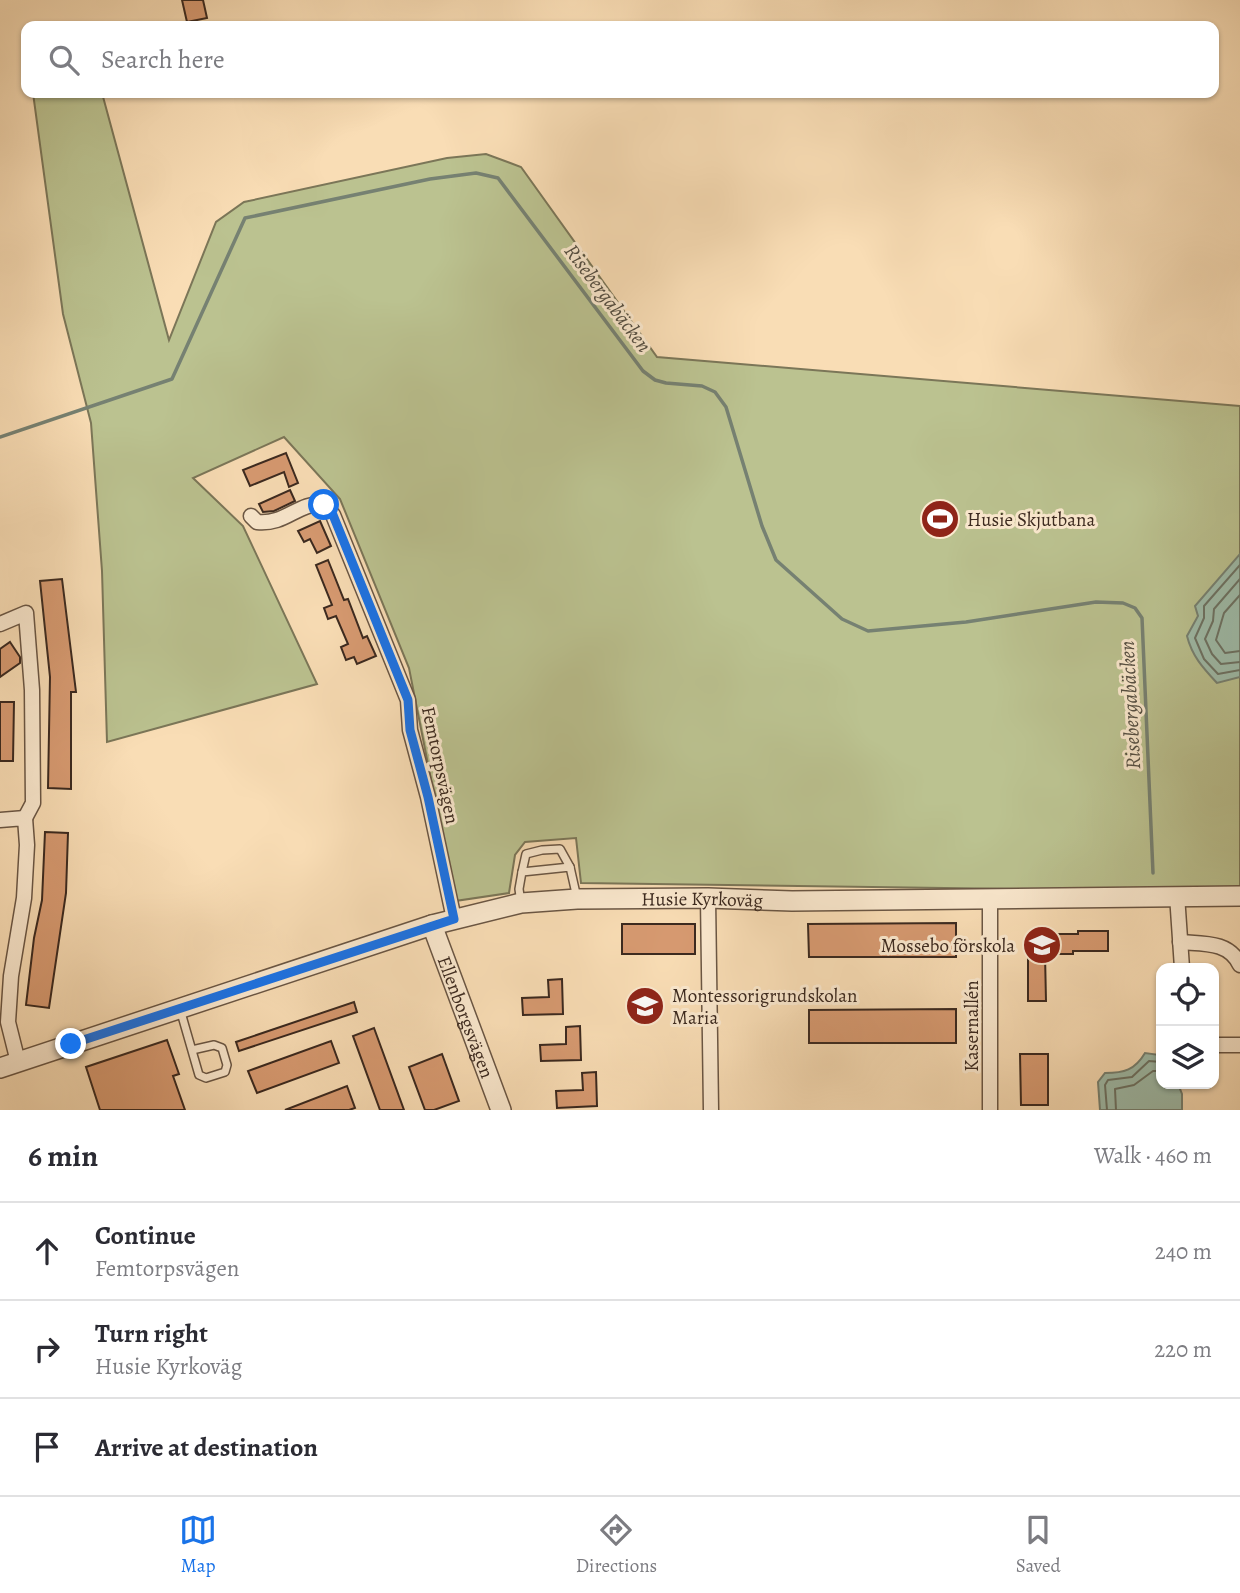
<!DOCTYPE html>
<html lang="en">
<head>
<meta charset="utf-8">
<style>
  :root { --surface:#fff; --page:#f7f7f7; --text:#2b2b33; --muted:#7c7c81; --line:#e1e1e2; --accent:#1a73e8 }
  body { margin:0; font-family:Alegreya,serif; background:var(--page); color:var(--text) }
  .controls { position:absolute; right:21px; bottom:21px; display:grid; overflow:hidden; border-radius:14px; box-shadow:0 2px 5px #0004 }
  .controls button { width:63px; height:63px; display:grid; place-items:center; padding:0; border:0; border-bottom:2px solid var(--line); background:var(--surface); color:var(--text); font:35px sans-serif }
  .stop { position:absolute; width:21px; height:21px; margin:-16px; border:5px solid #1a73e8; border-radius:50%; background:#fff }
  .stop.end { background:#1a73e8; border-color:#fff; box-shadow:0 2px 7px #0008 }
  .list { margin:0; padding:0; list-style:none }
  h2 { display:flex; justify-content:space-between; align-items:center; height:91px; margin:0; padding:0 28px; font-size:30px }
  h2 small { font-size:23px; font-weight:400; color:var(--muted) }
  .list li { display:grid; grid-template-columns:46px 1fr auto; gap:21px; align-items:center; box-sizing:border-box; height:98px; padding:0 28px; border-top:2px solid var(--line) }
  .list b { display:block; font-size:26px; white-space:nowrap }
  .list p { margin:0; font-size:23px; white-space:nowrap; color:var(--muted) }
  .list em { font-size:23px; font-style:normal; color:var(--muted) }
  .icon { flex:none; width:38px; height:38px; fill:none; stroke:currentColor; stroke-width:2; stroke-linecap:round; stroke-linejoin:round }
  .map { position:relative; flex:none; width:1240px; height:1110px; overflow:hidden }
  .search { position:absolute; background:var(--surface); box-shadow:0 2px 5px #0004; left:21px; right:21px; top:21px; height:77px; display:flex; align-items:center; gap:18px; box-sizing:border-box; padding:0 24px; border-radius:14px; color:var(--muted); font-size:26px }
  .sheet { height:385px; background:var(--surface) }
  nav { display:flex; justify-content:space-around; align-items:center; box-sizing:border-box; height:98px; border-top:2px solid var(--line); background:var(--surface); font-size:19px; color:var(--muted) }
  nav a { display:grid; justify-items:center; gap:4px }
  nav .on { color:var(--accent) }
  .map>svg:first-child { display:block }
  .green { fill:#bbc290; stroke:#7b7658; stroke-width:2 }
  .water { fill:#9ebcaa; stroke:#768172; stroke-width:2 }
  .lines { fill:none; stroke-linecap:round; stroke-linejoin:round }
  .shore { stroke:#6c7264; stroke-width:2 }
  .stream { stroke:#768172; stroke-width:3.5 }
  .building { fill:#d79a71; stroke:#3b291f; stroke-width:2 }
  .service-casing { stroke:#6a5644; stroke-width:10 }
  .minor-casing { stroke:#6a5644; stroke-width:17 }
  .tertiary-casing { stroke:#6a5644; stroke-width:22 }
  .service { stroke:#fbe9cf; stroke-width:7 }
  .minor { stroke:#fbe9cf; stroke-width:14 }
  .tertiary { stroke:#fbe9cf; stroke-width:19 }
  .route { stroke:#1a73e8; stroke-width:9 }
  .labels { text-anchor:middle; stroke-width:6; stroke-linejoin:round; paint-order:stroke }
  .poi-label { font-size:19px; fill:#3b291f; stroke:#fbe9cf; text-anchor:start }
  .street-label { font-size:19px; fill:#3b291f; stroke:#fbe9cf }
  .water-label { font-size:21px; font-style:italic; fill:#544e42; stroke:#fbe9cf }
</style>
</head>
<body>
<div class="map">
<svg width="1240" height="1110" viewBox="0 0 1240 1110">
  <rect width="100%" height="100%" fill="#f9ddb5"/>
  <filter id="stains"><feTurbulence type="fractalNoise" baseFrequency=".00286" numOctaves="4"/><feColorMatrix values="0 0 0 0 .2 0 0 0 0 .09 0 0 0 0 .02 0 0 0 .5 -.17"/></filter>
  <radialGradient id="worn" r=".72"><stop offset=".6" stop-color="#630" stop-opacity="0"/><stop offset="1" stop-color="#630" stop-opacity=".3"/></radialGradient>
  <polygon class="green" points="33,93 102,93 169,340 216,222 244,202 447,158 486,154 521,167 657,357 1240,406 1240,892 581,883 576,838 525,842 515,855 509,893 455,901 409,668 340,499 284,437 193,478 243,526 317,684 107,742 102,571 91,423 63,314"/>
  <g class="water">
    <path d="M1240,554V677L1217,683C1203,668 1192,656 1187,636L1198,616L1195,606Z"/>
    <path d="M1161,1049V1084H1178L1182,1094V1110H1100L1098,1082L1105,1073C1124,1073 1135,1070 1145,1053L1159,1055Z"/>
  </g>
  <g class="lines">
    <g class="shore">
      <polyline points="1240,565 1204,606 1204,618 1195,638 1204,659 1218,674 1240,670"/>
      <polyline points="1240,579 1214,609 1213,621 1205,639 1212,654 1221,664 1240,662"/>
      <polyline points="1240,595 1224,613 1216,640 1225,653 1240,651"/>
      <polyline points="1107,1110 1105,1085 1108,1080 1132,1077 1149,1061 1161,1062"/>
      <polyline points="1116,1110 1115,1089 1134,1085 1153,1071 1161,1071"/>
    </g>
    <polyline class="stream" points="0,437 172,379 245,218 430,179 476,173 498,178 643,371 655,380 666,383 702,386 715,392 726,407 762,526 776,560 842,619 868,631 966,622 1096,602 1123,603 1135,608 1142,618 1153,873"/>
  </g>
  <g class="building">
    <polygon points="182,0 203,0 207,18 187,22"/>
    <polygon points="286,453 298,483 289,487 284,472 250,486 243,470"/>
    <polygon points="290,490 295,501 274,511 263,512 259,504"/>
    <polygon points="320,521 331,546 317,553 310,539 304,542 298,531"/>
    <polygon points="328,560 344,600 348,599 363,638 367,636 376,656 357,664 354,657 346,660 341,647 348,644 336,616 328,619 324,608 332,605 316,565"/>
    <polygon points="62,579 76,692 71,692 71,789 48,788 50,677 40,581"/>
    <polygon points="10,642 20,657 20,663 0,677 0,649"/>
    <polygon points="0,702 14,702 13,761 0,761"/>
    <polygon points="45,832 68,833 66,893 49,1008 26,1005 34,938 42,900"/>
    <polygon points="956,923 956,957 809,957 808,924"/>
    <rect x="622" y="924" width="73" height="30"/>
    <polygon points="1078,931 1108,931 1108,951 1073,951 1073,954 1045,954 1046,1001 1028,1001 1028,934 1078,934"/>
    <polygon points="562,979 563,1014 523,1015 522,998 549,997 548,980"/>
    <polygon points="354,1002 357,1012 239,1051 236,1042"/>
    <polygon points="956,1009 956,1043 809,1043 809,1010"/>
    <polygon points="580,1026 581,1060 541,1061 540,1045 566,1044 566,1027"/>
    <polygon points="374,1028 404,1110 380,1110 353,1036"/>
    <polygon points="167,1040 179,1074 173,1076 185,1110 100,1110 86,1067"/>
    <polygon points="331,1041 339,1063 257,1093 248,1071"/>
    <polygon points="442,1054 459,1101 434,1110 425,1110 409,1067"/>
    <polygon points="1020,1054 1048,1054 1048,1105 1021,1105"/>
    <polygon points="596,1072 597,1106 557,1108 556,1091 583,1090 582,1073"/>
    <polygon points="347,1086 355,1108 349,1110 285,1110"/>
  </g>
  <g class="lines">
    <defs>
      <g id="service">
        <polyline points="522,872 526,854 542,850 560,849 570,867"/>
        <polyline points="521,903 519,889 522,872 570,867 577,898"/>
        <polyline points="180,1009 199,1075 206,1078 225,1072 227,1065 222,1048 214,1045 192,1050"/>
      </g>
      <g id="minor">
        <path d="M251,516L257,522C287,525 298,501 324,505L333,515L408,700L410,730L428,797L454,919"/>
        <polyline points="0,624 26,613 32,690 33,803 25,818"/>
        <polyline points="0,820 25,818 27,845 24,898 11,976 8,1022 18,1062"/>
        <polyline points="1177,895 1182,968"/>
        <polyline points="708,898 711,1110"/>
        <polyline points="990,900 990,1110"/>
        <path d="M1180,942C1203,944 1229,941 1240,965"/>
        <polyline points="1214,1045 1240,1045"/>
      </g>
      <g id="tertiary">
        <path id="s1" d="M432,925L501,1110"/>
        <path id="s2" d="M0,1068L432,925L521,903L577,899L708,898L792,901L1240,896"/>
      </g>
    </defs>
    <use href="#service" class="service-casing"/>
    <use href="#minor" class="minor-casing"/>
    <use href="#tertiary" class="tertiary-casing"/>
    <use href="#service" class="service"/>
    <use href="#minor" class="minor"/>
    <use href="#tertiary" class="tertiary"/>
  </g>
  <g class="lines">
    <polyline class="route" points="71,1044 454,919 428,797 410,730 408,700 333,515 324,505"/>
  </g>
  <defs>
    <symbol id="stadium-disc" viewBox="-11 -11 22 22"><circle r="9.5" fill="#8f2418" stroke="#fbe9cf"/><path d="M0-5a6.5 5 0 1 0 0 10a6.5 5 0 1 0 0-10ZM-3.5-1.8h7v3.6h-7Z" fill="#fff"/></symbol>
    <symbol id="school-disc" viewBox="-11 -11 22 22"><circle r="9.5" fill="#8f2418" stroke="#fbe9cf"/><path d="M0-5L7-2L0 1L-7-2ZM-4 1L0 2.5L4 1V4Q0 6-4 4Z" fill="#fff"/></symbol>
  </defs>
  <g fill-rule="evenodd">
    <use href="#stadium-disc" x="918" y="497" width="44" height="44"/>
    <use href="#school-disc" x="1020" y="923" width="44" height="44"/>
    <use href="#school-disc" x="623" y="984" width="44" height="44"/>
  </g>
  <g class="labels">
    <g class="poi-label">
      <text x="967" y="526">Husie Skjutbana</text>
      <text x="1015" y="952" text-anchor="end">Mossebo förskola</text>
      <text x="672" y="1002">Montessorigrundskolan<tspan x="672" dy="22">Maria</tspan></text>
    </g>
    <g class="street-label">
      <text transform="translate(441 765) rotate(78)" y="7">Femtorpsvägen</text>
      <text dy="7" stroke="none"><textPath href="#s2" startOffset="728">Husie Kyrkoväg</textPath></text>
      <text dy="7" stroke="none"><textPath href="#s1" startOffset="98">Ellenborgsvägen</textPath></text>
      <text transform="translate(971 1026) rotate(-90)" y="7">Kasernallén</text>
    </g>
    <g class="water-label">
      <text transform="translate(608 298) rotate(53)" y="7">Risebergabäcken</text>
      <text transform="translate(1130 705) rotate(-93)" y="7">Risebergabäcken</text>
    </g>
  </g>
  <rect width="100%" height="100%" filter="url(#stains)"/>
  <rect width="100%" height="100%" fill="url(#worn)"/>
</svg>
<div class="controls">
<button><svg class="icon" aria-label="locate" viewBox="0 0 24 24"><circle cx="12" cy="12" r="6"/><path d="M12 2v4M12 18v4M2 12h4M18 12h4"/></svg></button>
<button><svg class="icon" aria-label="layers" viewBox="0 0 24 24"><path d="M12 4l9 5-9 5-9-5zM3 14l9 5 9-5"/></svg></button>
</div>
<div class="stop" style="left:324px;top:505px"></div>
<div class="stop end" style="left:71px;top:1044px"></div>
<div class="search"><svg class="icon" aria-label="search" viewBox="0 0 24 24"><circle cx="10" cy="10" r="6"/><path d="M15 15l6 6"/></svg>Search here</div>
</div>
<section class="sheet">
<h2>6 min<small>Walk · 460 m</small></h2>
<ul class="list">
<li><svg class="icon" aria-label="ahead" viewBox="0 0 24 24"><path d="M12 20V5M6 11l6-6 6 6"/></svg><div><b>Continue</b><p>Femtorpsvägen</p></div><em>240 m</em></li>
<li><svg class="icon" aria-label="right" viewBox="0 0 24 24"><path d="M7 20v-9h11M14 6l5 5-5 5"/></svg><div><b>Turn right</b><p>Husie Kyrkoväg</p></div><em>220 m</em></li>
<li><svg class="icon" aria-label="arrive" viewBox="0 0 24 24"><path d="M6 21V4h12l-3 4 3 4H6"/></svg><div><b>Arrive at destination</b></div></li>
</ul>
</section>
<nav>
<a class="on"><svg class="icon" aria-label="map" viewBox="0 0 24 24"><path d="M3 6l6-2 6 2 6-2v14l-6 2-6-2-6 2zM9 4v14M15 6v14"/></svg>Map</a>
<a><svg class="icon" aria-label="directions" viewBox="0 0 24 24"><path d="M12 3l9 9-9 9-9-9zM9 14v-3h6M13 9l2 2-2 2"/></svg>Directions</a>
<a><svg class="icon" aria-label="saved" viewBox="0 0 24 24"><path d="M7 4h10v16l-5-4-5 4z"/></svg>Saved</a>
</nav>
</body>
</html>
